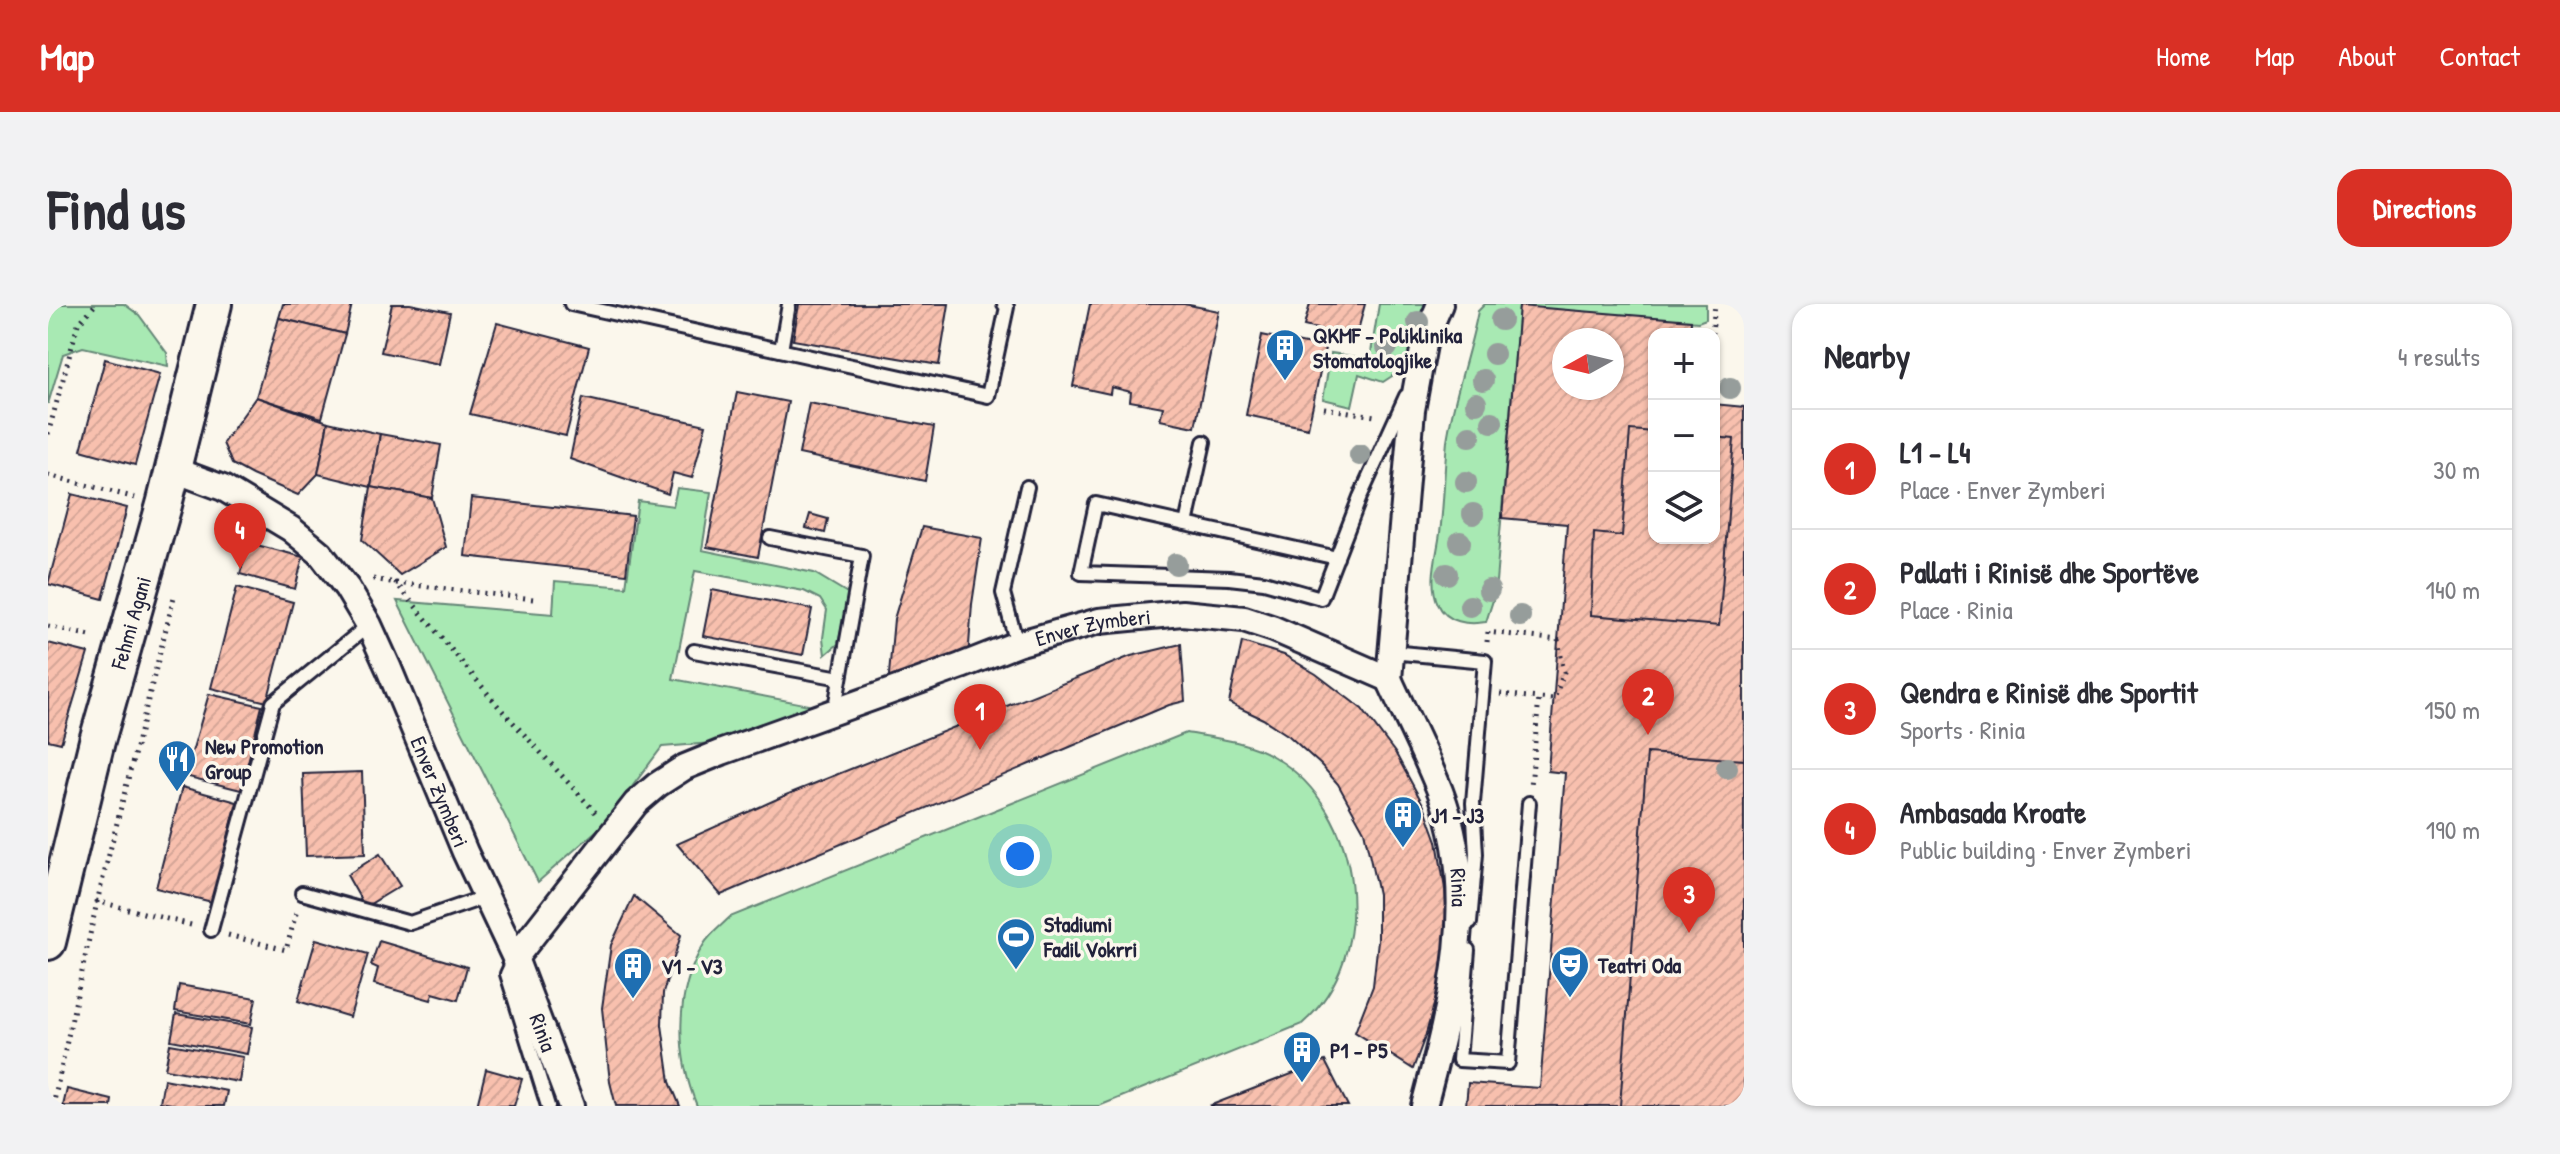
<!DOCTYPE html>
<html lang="en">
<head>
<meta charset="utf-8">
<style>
  :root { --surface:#fff; --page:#f2f2f3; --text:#2b2b33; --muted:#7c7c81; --line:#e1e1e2; --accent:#d93025 }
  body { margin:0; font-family:"Patrick Hand",sans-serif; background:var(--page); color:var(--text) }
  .controls { position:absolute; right:24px; top:24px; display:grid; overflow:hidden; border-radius:16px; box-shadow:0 2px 6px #0004 }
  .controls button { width:72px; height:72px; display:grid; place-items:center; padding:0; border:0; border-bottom:2px solid var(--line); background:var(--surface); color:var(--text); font:40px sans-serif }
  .compass { position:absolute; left:1504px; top:24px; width:72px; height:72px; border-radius:50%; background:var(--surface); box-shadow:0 2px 6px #0004; rotate:262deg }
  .you { position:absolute; left:972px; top:552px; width:28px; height:28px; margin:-20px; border:6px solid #fff; border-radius:50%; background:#1a73e8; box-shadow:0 0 0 12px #1a73e833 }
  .badge { display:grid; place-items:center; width:52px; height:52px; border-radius:50%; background:var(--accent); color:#fff; font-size:26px; font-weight:700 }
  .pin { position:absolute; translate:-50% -66px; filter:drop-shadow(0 2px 4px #0008) }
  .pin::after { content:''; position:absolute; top:42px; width:28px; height:24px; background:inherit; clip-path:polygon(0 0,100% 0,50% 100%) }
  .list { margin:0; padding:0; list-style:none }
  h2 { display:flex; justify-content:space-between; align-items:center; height:104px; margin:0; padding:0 32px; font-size:34px }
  h2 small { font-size:26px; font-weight:400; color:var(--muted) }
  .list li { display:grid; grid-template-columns:52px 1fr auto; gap:24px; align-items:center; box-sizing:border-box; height:120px; padding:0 32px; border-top:2px solid var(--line) }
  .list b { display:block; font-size:30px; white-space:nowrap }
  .list p { margin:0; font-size:26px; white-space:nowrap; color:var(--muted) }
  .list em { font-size:26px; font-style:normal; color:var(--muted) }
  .icon { flex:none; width:44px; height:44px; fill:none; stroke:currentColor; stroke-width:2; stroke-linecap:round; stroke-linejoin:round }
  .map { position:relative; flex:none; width:1696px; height:802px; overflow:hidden; border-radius:24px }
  header { display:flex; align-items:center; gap:48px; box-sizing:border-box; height:112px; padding:0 40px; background:var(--accent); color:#fff }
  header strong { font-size:38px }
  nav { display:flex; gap:44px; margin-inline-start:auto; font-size:28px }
  .intro { display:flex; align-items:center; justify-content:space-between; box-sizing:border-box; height:192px; padding:0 48px }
  h1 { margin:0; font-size:56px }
  .button { padding:20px 36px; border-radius:24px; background:var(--accent); color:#fff; font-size:28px; font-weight:700 }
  main { display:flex; gap:48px; padding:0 48px }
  aside { flex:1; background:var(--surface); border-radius:24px; box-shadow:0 2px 6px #0004 }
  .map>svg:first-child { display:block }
  .green { fill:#a8e9b3; stroke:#658677; stroke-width:2 }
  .building { fill:url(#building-hatch); stroke:#22223b; stroke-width:2; fill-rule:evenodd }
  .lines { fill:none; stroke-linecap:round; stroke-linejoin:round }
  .lane-casing { stroke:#22223b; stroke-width:18 }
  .street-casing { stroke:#22223b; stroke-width:30 }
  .secondary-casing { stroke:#22223b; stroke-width:40 }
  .path { stroke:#22223b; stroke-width:5; stroke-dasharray:2 6; stroke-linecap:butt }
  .lane { stroke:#fbf7ec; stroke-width:12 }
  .street { stroke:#fbf7ec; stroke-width:24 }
  .secondary { stroke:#fbf7ec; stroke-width:34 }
  .tree { fill:#969d9b }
  .labels { text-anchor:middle; stroke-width:7; stroke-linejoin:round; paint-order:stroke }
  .poi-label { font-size:22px; font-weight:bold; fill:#22223b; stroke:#fbf7ec; text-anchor:start }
  .street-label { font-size:22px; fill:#22223b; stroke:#fbf7ec }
</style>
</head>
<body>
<header>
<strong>Map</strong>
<nav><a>Home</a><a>Map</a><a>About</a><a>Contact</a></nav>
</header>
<div class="intro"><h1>Find us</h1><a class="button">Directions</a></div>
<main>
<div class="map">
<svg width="1696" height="802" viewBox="0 0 1696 802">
  <defs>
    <pattern id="building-hatch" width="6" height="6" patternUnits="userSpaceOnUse" patternTransform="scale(2)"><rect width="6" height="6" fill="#f8c0ae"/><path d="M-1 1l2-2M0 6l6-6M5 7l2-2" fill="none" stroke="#d4a597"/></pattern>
  </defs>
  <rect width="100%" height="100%" fill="#fbf7ec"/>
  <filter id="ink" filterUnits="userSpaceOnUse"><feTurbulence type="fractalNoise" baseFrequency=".0125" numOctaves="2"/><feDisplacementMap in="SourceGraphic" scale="16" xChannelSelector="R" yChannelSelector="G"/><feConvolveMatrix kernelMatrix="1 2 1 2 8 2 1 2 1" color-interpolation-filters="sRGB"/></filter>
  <g filter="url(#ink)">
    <g class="green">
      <polygon points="0,0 76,0 91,11 119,49 120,62 35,43 15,50 0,100"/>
      <polygon points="1331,0 1388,0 1364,59 1335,78 1311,70 1304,102 1275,95 1283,49 1322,55"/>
      <path d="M1437,0H1658V15L1650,18L1471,2L1447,290L1438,318C1420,321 1399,319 1390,300C1380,278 1389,252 1392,229C1396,198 1396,168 1399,137C1405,94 1422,50 1430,7Z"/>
      <polygon points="629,184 663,188 654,246 766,269 801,290 790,340 777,351 775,334 779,306 772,295 756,287 647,267 625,375 772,403 690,437 614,443 556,520 490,578 349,297 505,310 507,277 578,283 590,197 625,202"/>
      <path d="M1138,429C1168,434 1199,437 1226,453C1316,506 1333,651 1254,720L1051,802H649C628,752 626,688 656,640C662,630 673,622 682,613Z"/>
    </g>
    <g class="building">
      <polygon points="235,0 304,0 297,30 231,14"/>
      <polygon points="344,0 362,0 402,8 391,60 333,48"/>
      <polygon points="751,0 901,0 891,61 745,36"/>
      <polygon points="1042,0 1136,0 1171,7 1147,123 1112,116 1115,103 1082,97 1083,88 1063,83 1062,90 1025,82"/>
      <polygon points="1262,0 1317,0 1308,34 1256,22"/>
      <path d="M1471,2L1643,16L1642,30H1606V234H1666V100L1696,103V802H1418L1420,779L1492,784L1517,469L1500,467L1519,220L1454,214ZM1516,36H1564V84H1516Z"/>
      <polygon points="231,14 297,30 274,114 208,93"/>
      <polygon points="449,19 541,43 518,132 422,110"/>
      <polygon points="1214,31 1277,44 1260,124 1198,111"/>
      <polygon points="57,55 112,70 87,161 33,146"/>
      <polygon points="689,88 740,98 710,253 659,243"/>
      <polygon points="208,93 280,118 270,170 250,191 204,171 184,160 175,139"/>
      <polygon points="535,94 658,121 644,174 625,169 620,190 522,155"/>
      <polygon points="761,99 886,123 877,177 751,150"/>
      <polygon points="280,118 332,130 323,183 270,170"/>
      <polygon points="1582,126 1606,128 1606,234 1666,234 1666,133 1686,135 1671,322 1543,311 1546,229 1574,232"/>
      <polygon points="332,130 393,141 384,194 323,183"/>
      <polygon points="323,183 384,194 398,243 352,271 314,236"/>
      <polygon points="24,190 79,204 55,295 0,280"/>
      <polygon points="423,194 585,212 578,270 417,252"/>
      <polygon points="762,210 780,215 777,229 758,224"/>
      <polygon points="874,223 934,234 924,300 920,355 840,382 846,315"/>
      <polygon points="201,239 255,253 247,285 192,270"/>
      <polygon points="189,283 245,298 219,398 163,384"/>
      <polygon points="664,286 764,305 755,351 655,332"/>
      <polygon points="1194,338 1236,351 1268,370 1314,405 1348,450 1377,504 1389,537 1397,585 1399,617 1393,675 1378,730 1365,765 1307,728 1325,682 1330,636 1330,590 1316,527 1290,480 1273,461 1241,432 1215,415 1181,399"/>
      <polygon points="0,339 40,349 13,439 0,436"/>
      <polygon points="1133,340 1137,397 1121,401 673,591 629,540 738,491 1083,352"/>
      <polygon points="161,390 214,402 193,486 137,472"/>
      <polygon points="1599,449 1696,456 1696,802 1572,802"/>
      <polygon points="314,468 317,550 258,552 255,470"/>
      <polygon points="134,483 189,498 164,598 108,584"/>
      <polygon points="332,550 352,582 317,603 299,571"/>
      <polygon points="586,592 633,631 615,689 614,721 622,778 632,802 568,802 562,778 554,704 563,641"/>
      <polygon points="268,635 320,650 302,713 250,697"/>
      <polygon points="331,637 419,663 410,696 385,689 383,696 326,680 330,664 323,661"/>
      <polygon points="131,681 208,694 203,720 127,707"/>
      <polygon points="128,710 204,723 199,750 123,736"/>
      <polygon points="122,740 195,753 191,778 117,765"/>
      <polygon points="1277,757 1300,802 1161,802"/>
      <polygon points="438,765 474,775 466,802 429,802"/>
      <polygon points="116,775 179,787 176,802 135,802 112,798"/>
      <polygon points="19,785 64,796 63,802 15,802"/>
    </g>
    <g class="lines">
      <defs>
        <g id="lane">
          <polyline points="523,0 940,92 959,3 956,0"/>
          <polyline points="733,46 741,0"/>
          <polyline points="1138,220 1156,138"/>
          <polyline points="722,234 814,252 786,409"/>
          <polyline points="1289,254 1048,200 1033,269 1181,274 1216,278 1273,294 1312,193 1358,92"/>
          <polyline points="969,340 955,289 979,183"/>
          <polyline points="646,347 792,374"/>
          <polyline points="1343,348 1437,357 1425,499 1428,550 1422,619"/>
          <polyline points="254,589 362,619 437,593"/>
          <polyline points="163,626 225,399 321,321"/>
          <polyline points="1420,646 1411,756 1460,759 1481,499"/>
          <polyline points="465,657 459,670 500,802"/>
        </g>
        <g id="street">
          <path id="s1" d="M124,165L175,184L243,225L272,249L299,284L321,321L341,365L417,548L467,654L523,802"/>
          <path id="s2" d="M1341,375C1358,413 1377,449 1392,487C1432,590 1403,701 1376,802"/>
          <polyline points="1341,375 1364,106 1377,35 1392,0"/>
          <path id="s3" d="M467,654L588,499L609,481L637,463L674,448L913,362L969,340L1051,317L1134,309L1196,315L1226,325L1341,375"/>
        </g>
        <g id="secondary">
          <path id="s4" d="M0,638L49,437L116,201L166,0"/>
        </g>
      </defs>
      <use href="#lane" class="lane-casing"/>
      <use href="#street" class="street-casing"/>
      <use href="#secondary" class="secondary-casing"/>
      <g class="path">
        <polyline points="1664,30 1667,0"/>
        <polyline points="1276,104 1327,112"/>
        <polyline points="0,130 30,20 48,0"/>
        <polyline points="0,171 88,194"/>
        <polyline points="325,275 348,279"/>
        <polyline points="485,295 348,279 451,403 548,509"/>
        <polyline points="0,322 46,333"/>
        <polyline points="1439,338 1440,328 1510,336 1516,368 1506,395 1491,394 1483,482"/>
        <polyline points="1452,390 1491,394"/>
        <polyline points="48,597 147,622"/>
        <polyline points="180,631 238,646 249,606"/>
        <polyline points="5,802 49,598 127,289"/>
      </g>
      <use href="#lane" class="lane"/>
      <use href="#street" class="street"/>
      <use href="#secondary" class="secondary"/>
    </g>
    <g class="tree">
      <circle cx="1453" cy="16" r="11"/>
      <circle cx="1370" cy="18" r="11"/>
      <circle cx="1339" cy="43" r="11"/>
      <circle cx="1446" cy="50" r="11"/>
      <circle cx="1435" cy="76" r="11"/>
      <circle cx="1682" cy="84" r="11"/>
      <circle cx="1428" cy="99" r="11"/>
      <circle cx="1444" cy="118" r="11"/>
      <circle cx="1422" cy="132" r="11"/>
      <circle cx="1312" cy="151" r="11"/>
      <circle cx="1418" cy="178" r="11"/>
      <circle cx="1425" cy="210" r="11"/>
      <circle cx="1412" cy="238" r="11"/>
      <circle cx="1128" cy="260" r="11"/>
      <circle cx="1399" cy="270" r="11"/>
      <circle cx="1441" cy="286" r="11"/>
      <circle cx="1422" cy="302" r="11"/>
      <circle cx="1472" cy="312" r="11"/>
      <circle cx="1679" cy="464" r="11"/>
    </g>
  </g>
  <defs>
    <symbol id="building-pin" viewBox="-11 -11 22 30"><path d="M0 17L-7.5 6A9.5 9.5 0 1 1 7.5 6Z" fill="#1f6fb2" stroke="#fbf7ec"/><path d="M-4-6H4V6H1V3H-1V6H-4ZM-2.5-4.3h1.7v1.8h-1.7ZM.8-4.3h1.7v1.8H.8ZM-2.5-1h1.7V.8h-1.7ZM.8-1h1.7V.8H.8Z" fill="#fff"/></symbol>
    <symbol id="restaurant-pin" viewBox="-11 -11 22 30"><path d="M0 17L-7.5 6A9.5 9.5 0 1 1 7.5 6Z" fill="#1f6fb2" stroke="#fbf7ec"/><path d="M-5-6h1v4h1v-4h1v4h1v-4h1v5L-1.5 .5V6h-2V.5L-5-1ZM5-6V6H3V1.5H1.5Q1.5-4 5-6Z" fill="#fff"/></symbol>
    <symbol id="stadium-pin" viewBox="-11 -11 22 30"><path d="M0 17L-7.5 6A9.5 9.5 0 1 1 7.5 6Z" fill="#1f6fb2" stroke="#fbf7ec"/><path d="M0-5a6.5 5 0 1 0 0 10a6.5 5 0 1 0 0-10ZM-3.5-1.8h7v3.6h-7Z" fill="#fff"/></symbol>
    <symbol id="theatre-pin" viewBox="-11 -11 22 30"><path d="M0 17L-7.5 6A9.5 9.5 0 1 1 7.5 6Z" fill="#1f6fb2" stroke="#fbf7ec"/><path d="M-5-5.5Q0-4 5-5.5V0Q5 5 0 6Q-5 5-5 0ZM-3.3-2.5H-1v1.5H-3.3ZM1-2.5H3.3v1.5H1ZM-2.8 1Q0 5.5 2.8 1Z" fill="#fff"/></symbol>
  </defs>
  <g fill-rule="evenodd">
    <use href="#building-pin" x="1215" y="22" width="44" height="60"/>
    <use href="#restaurant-pin" x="107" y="433" width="44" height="60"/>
    <use href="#building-pin" x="1333" y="489" width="44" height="60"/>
    <use href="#stadium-pin" x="946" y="611" width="44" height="60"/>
    <use href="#theatre-pin" x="1500" y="639" width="44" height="60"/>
    <use href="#building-pin" x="563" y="640" width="44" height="60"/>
    <use href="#building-pin" x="1232" y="724" width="44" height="60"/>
  </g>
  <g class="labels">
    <g class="poi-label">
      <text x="1265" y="39">QKMF - Poliklinika<tspan x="1265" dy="25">Stomatologjike</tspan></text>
      <text x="157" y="450">New Promotion<tspan x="157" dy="25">Group</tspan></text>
      <text x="1383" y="519">J1 - J3</text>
      <text x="996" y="628">Stadiumi<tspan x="996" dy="25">Fadil Vokrri</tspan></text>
      <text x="1550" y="669">Teatri Oda</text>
      <text x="613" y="670">V1 - V3</text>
      <text x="1282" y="754">P1 - P5</text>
    </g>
    <g class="street-label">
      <text dy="8" stroke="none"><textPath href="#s4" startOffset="330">Fehmi Agani</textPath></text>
      <text dy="8" stroke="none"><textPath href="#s3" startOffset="690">Enver Zymberi</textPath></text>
      <text dy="8" stroke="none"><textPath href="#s1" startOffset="440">Enver Zymberi</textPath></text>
      <text dy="8" stroke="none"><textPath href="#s2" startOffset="222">Rinia</textPath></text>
      <text dy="8" stroke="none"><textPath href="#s1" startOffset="702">Rinia</textPath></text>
    </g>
  </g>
</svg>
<div class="controls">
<button>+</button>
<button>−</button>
<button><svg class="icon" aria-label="layers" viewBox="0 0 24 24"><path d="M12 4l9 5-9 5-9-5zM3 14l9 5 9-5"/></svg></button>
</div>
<svg class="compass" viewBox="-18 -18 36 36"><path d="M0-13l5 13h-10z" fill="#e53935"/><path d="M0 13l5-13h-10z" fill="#7c7c81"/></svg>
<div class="you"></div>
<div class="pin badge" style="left:932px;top:446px">1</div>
<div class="pin badge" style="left:1600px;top:431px">2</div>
<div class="pin badge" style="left:1641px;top:629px">3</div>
<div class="pin badge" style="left:192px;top:265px">4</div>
</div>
<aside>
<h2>Nearby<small>4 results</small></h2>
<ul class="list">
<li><span class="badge">1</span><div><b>L1 - L4</b><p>Place · Enver Zymberi</p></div><em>30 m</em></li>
<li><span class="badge">2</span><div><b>Pallati i Rinisë dhe Sportëve</b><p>Place · Rinia</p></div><em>140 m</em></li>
<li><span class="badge">3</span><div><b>Qendra e Rinisë dhe Sportit</b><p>Sports · Rinia</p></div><em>150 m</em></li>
<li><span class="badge">4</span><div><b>Ambasada Kroate</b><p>Public building · Enver Zymberi</p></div><em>190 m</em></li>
</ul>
</aside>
</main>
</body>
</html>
